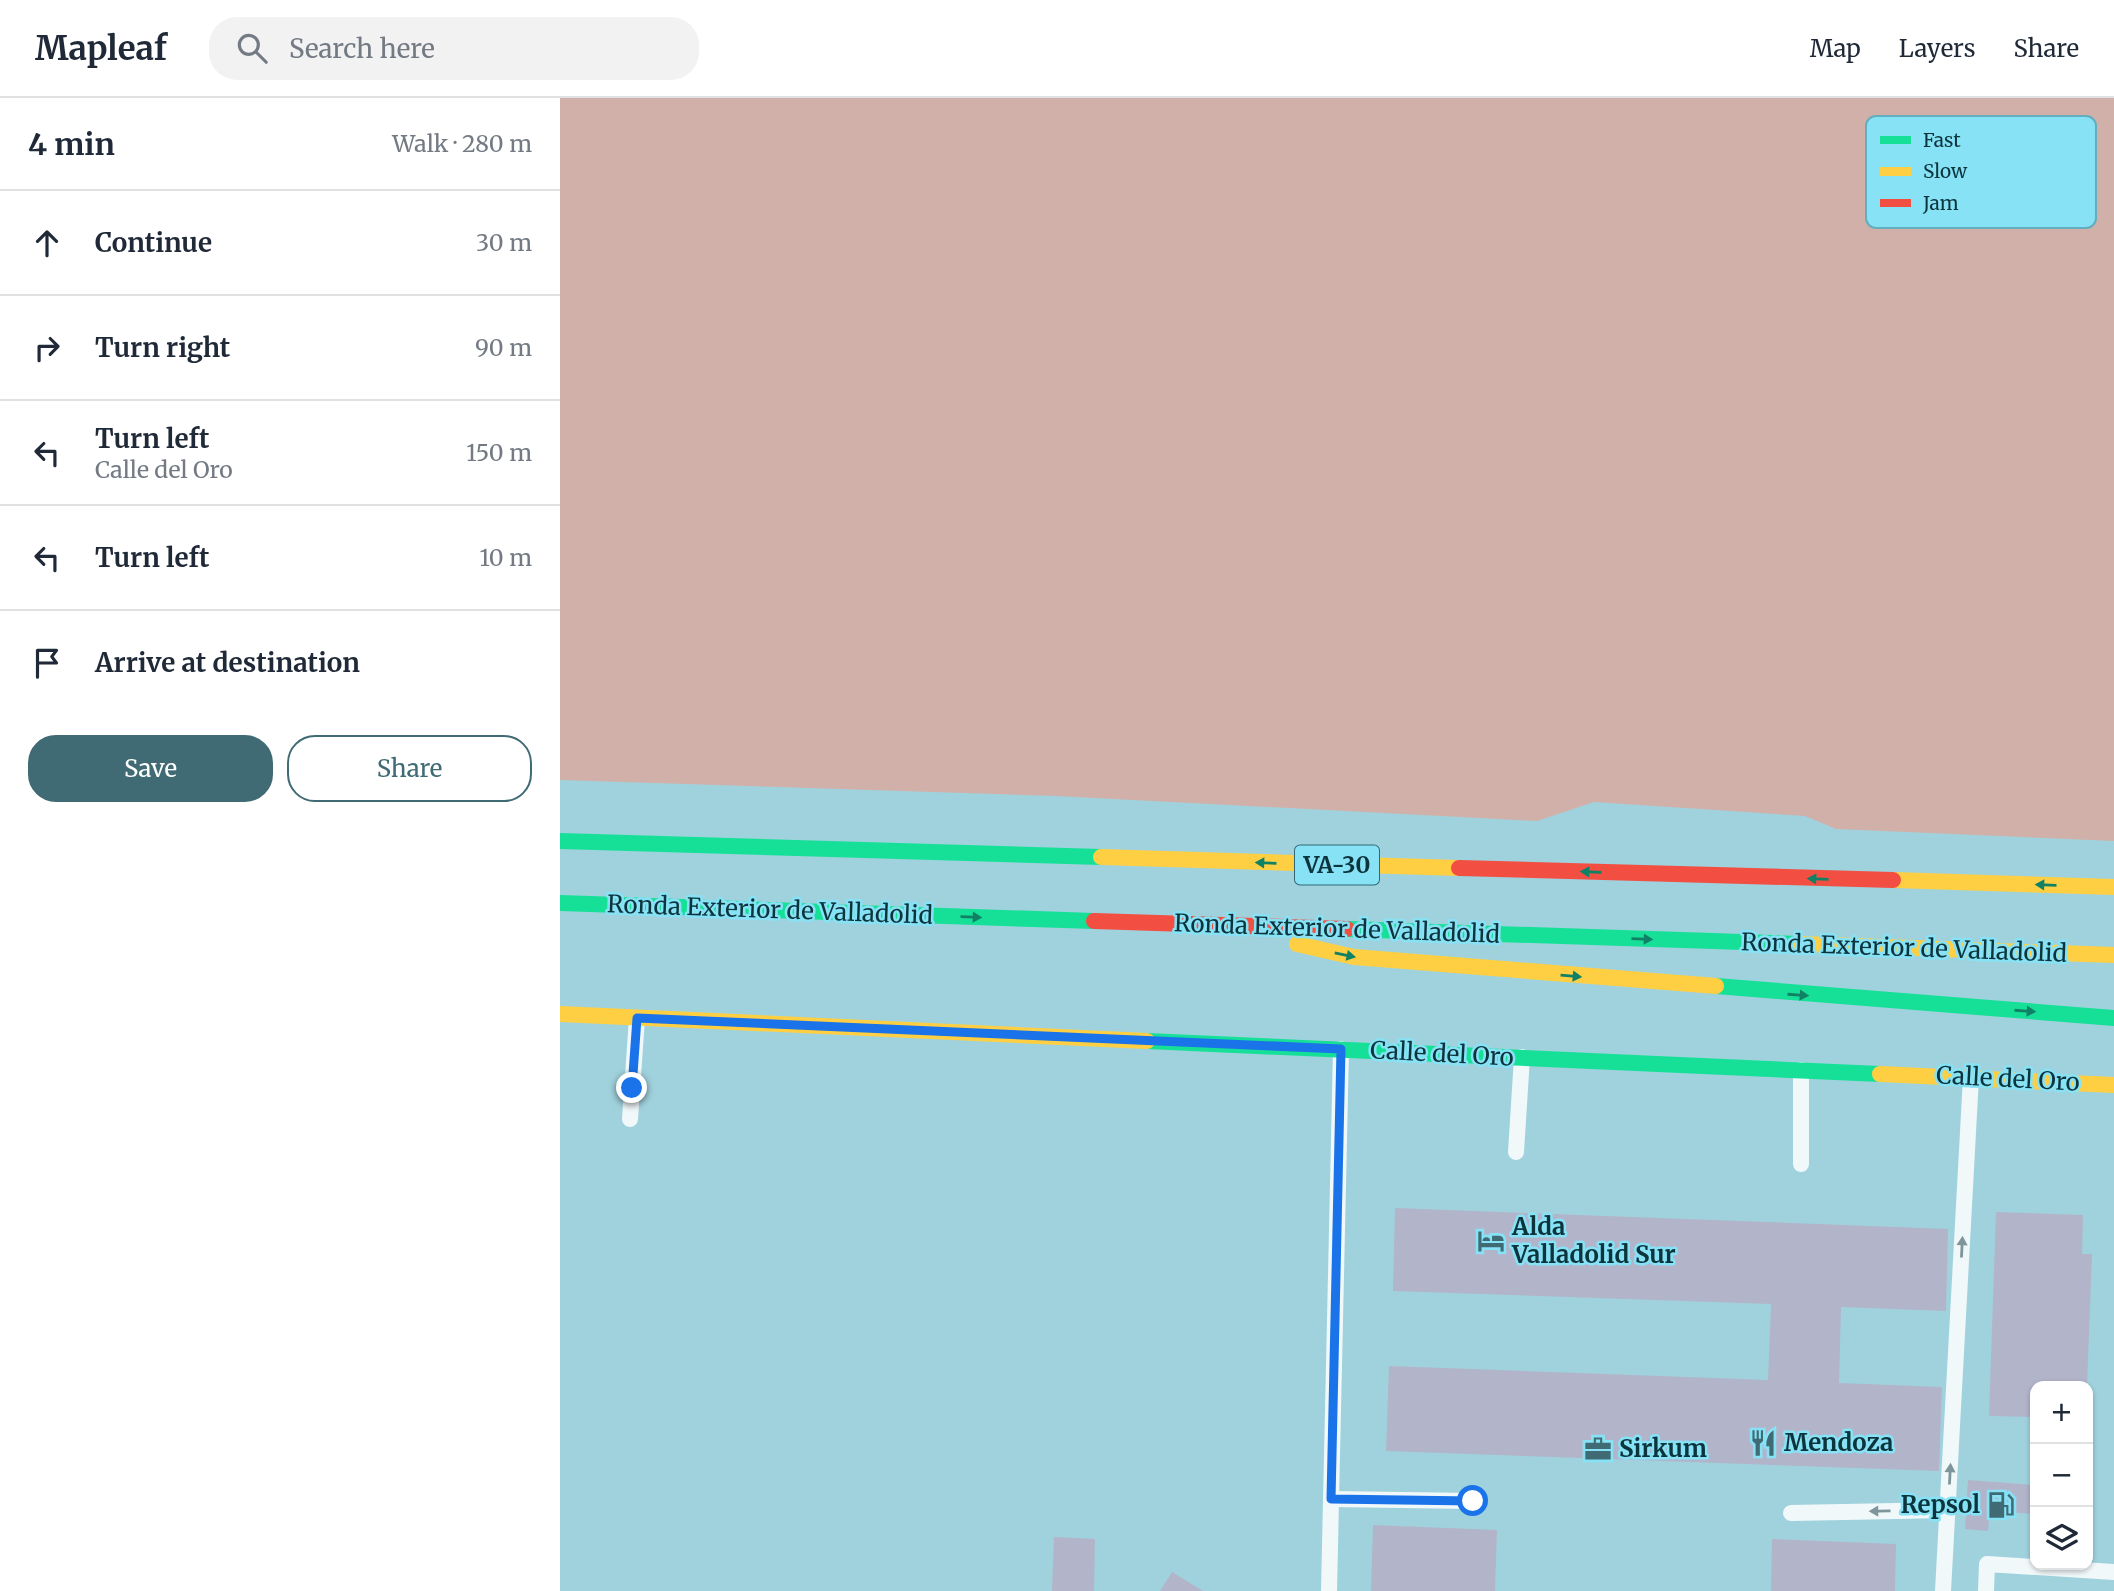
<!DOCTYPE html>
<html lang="en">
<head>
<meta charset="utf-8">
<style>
  :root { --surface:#fff; --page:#f2f2f3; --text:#1f2937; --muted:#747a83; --line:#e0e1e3; --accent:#406b74 }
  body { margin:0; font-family:Merriweather,serif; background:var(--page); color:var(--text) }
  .controls { position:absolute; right:21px; bottom:21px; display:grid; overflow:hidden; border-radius:14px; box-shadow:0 2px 5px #0004 }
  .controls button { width:63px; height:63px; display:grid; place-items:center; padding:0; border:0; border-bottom:2px solid var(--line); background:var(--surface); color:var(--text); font:35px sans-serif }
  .stop { position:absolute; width:21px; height:21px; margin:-16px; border:5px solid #1a73e8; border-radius:50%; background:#fff }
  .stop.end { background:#1a73e8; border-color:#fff; box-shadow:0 2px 7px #0008 }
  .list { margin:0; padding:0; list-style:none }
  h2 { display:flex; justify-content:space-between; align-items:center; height:91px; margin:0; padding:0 28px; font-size:30px }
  h2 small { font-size:23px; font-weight:400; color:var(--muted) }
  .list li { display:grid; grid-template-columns:46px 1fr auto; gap:21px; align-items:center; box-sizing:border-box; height:105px; padding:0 28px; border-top:2px solid var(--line) }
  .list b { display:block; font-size:26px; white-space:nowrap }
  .list p { margin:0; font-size:23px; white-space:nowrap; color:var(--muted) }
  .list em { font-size:23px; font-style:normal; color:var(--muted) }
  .actions { display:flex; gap:14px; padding:21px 28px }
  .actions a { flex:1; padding:16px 0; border:2px solid var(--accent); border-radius:28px; text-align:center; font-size:24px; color:var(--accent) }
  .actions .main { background:var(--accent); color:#fff }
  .icon { flex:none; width:38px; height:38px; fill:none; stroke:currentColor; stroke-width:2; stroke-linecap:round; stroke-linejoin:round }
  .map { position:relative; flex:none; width:1554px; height:1493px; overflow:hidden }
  header { display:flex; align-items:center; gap:42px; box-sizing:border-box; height:98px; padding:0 35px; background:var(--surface); border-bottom:2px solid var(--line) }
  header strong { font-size:33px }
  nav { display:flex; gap:38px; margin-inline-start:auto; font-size:24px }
  .search { width:490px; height:63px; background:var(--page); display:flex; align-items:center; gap:18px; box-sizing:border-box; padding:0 24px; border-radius:28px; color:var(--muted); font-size:26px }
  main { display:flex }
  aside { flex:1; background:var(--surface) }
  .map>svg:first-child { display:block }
  .green { fill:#d1b0a9 }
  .building { fill:#b2b4ca }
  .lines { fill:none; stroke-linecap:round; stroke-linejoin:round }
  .lane { stroke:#f1f8fa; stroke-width:16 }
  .fast { stroke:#16e098; stroke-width:16 }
  .slow { stroke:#ffcf43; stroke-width:16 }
  .jam { stroke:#f24e42; stroke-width:16 }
  .oneway { fill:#108165 }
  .oneway2 { fill:#7e969b }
  .route { stroke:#1a73e8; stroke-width:9 }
  .labels { text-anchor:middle; stroke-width:5; stroke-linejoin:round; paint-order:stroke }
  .shield { fill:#87e2f6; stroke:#316874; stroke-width:2 }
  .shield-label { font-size:23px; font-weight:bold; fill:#0c343c }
  .street-label { font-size:24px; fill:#0c343c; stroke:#87e2f6 }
  .poi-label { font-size:24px; font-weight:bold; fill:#0c343c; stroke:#87e2f6; text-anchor:start }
  .key { fill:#87e2f6; stroke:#62aebe; stroke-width:2 }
  .key-label { font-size:19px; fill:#0c343c }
</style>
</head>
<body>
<header>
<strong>Mapleaf</strong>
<div class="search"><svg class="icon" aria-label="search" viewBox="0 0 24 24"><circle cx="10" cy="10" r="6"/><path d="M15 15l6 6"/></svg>Search here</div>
<nav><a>Map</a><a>Layers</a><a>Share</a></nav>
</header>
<main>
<aside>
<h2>4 min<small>Walk · 280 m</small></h2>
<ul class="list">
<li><svg class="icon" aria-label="ahead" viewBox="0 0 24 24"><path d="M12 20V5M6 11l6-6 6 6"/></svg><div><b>Continue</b></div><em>30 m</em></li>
<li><svg class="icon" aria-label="right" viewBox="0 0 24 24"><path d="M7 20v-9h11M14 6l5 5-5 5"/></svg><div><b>Turn right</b></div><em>90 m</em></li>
<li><svg class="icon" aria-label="left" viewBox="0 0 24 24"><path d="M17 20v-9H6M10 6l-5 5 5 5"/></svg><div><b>Turn left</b><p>Calle del Oro</p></div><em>150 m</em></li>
<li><svg class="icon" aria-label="left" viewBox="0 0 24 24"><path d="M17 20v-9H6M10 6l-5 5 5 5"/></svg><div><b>Turn left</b></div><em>10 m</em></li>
<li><svg class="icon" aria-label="arrive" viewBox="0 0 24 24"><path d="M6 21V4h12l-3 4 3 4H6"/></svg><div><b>Arrive at destination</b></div></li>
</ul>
<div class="actions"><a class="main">Save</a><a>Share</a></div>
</aside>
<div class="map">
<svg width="1554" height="1493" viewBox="0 0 1554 1493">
  <rect width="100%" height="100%" fill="#a0d2dd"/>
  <polygon class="green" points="0,0 1554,0 1554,743 1276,731 1245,718 1034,704 977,723 496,698 0,682"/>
  <g class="building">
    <polygon points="835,1110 1388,1131 1386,1213 1281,1209 1279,1285 1382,1289 1379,1373 826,1353 829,1268 1208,1282 1211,1206 833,1193"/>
    <polygon points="1436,1114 1523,1117 1522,1156 1532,1156 1527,1288 1475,1288 1475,1319 1429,1318"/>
    <polygon points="1408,1382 1475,1387 1475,1416 1430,1413 1428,1433 1405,1431"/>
    <polygon points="813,1427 937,1432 935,1493 811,1493"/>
    <polygon points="494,1439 535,1441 534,1493 492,1493"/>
    <polygon points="1212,1441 1336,1446 1335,1493 1211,1493"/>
    <polygon points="612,1474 643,1493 600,1493"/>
  </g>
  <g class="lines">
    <g class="lane">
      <polyline points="70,1021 77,920"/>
      <polyline points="956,1054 962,959"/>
      <polyline points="1241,1066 1241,972"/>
      <polyline points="771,1401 913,1403"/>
      <polyline points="1231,1415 1388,1412"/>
      <polyline points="769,1493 781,951"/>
      <polyline points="1383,1493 1411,979"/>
      <polyline points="1426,1493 1427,1466 1554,1474"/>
    </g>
    <g class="fast">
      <polyline points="0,743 541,759"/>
      <polyline points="0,805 534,823"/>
      <polyline points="787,831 1240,846"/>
      <polyline points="1156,888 1554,920"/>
      <polyline points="587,943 1320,976"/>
    </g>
    <g class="slow">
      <polyline points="541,759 899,770"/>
      <polyline points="1333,782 1554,789"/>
      <polyline points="737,846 794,859 1156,888"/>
      <polyline points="1240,846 1554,857"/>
      <polyline points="0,916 587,943"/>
      <polyline points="1320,976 1554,987"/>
    </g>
    <g class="jam">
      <polyline points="899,770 1333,782"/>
      <polyline points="534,823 787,831"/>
    </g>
  </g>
  <defs><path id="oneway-solid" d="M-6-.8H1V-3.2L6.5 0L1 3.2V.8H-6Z" transform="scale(1.75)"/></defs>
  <g class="oneway">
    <use href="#oneway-solid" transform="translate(706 765) rotate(-178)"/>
    <use href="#oneway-solid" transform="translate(1031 774) rotate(-178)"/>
    <use href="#oneway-solid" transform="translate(1258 781) rotate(-178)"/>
    <use href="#oneway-solid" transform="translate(1486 787) rotate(-178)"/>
    <use href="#oneway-solid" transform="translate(411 819) rotate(2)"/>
    <use href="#oneway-solid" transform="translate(1082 841) rotate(2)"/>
    <use href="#oneway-solid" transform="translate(785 857) rotate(12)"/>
    <use href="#oneway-solid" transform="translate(1011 878) rotate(5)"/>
    <use href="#oneway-solid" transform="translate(1238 897) rotate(4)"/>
    <use href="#oneway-solid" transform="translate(1465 913) rotate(4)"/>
  </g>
  <g class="oneway2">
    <use href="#oneway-solid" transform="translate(1402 1149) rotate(-87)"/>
    <use href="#oneway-solid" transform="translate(1390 1376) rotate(-87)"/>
    <use href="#oneway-solid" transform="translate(1320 1413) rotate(179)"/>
  </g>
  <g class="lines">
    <polyline class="route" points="72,990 77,920 781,951 771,1401 913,1403"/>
  </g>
  <defs>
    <symbol id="hotel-bare" viewBox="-9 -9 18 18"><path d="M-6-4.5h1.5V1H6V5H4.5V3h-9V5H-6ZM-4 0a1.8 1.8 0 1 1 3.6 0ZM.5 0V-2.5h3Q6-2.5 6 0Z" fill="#406b74" stroke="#87e2f6" stroke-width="2.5" paint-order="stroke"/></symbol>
    <symbol id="restaurant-bare" viewBox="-9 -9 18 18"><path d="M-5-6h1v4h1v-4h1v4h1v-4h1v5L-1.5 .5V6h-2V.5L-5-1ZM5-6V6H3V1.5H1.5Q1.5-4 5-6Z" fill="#406b74" stroke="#87e2f6" stroke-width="2.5" paint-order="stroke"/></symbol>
    <symbol id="office-bare" viewBox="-9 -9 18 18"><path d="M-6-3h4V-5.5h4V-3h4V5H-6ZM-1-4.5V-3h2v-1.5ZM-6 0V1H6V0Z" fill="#406b74" stroke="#87e2f6" stroke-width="2.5" paint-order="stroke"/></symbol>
    <symbol id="fuel-bare" viewBox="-9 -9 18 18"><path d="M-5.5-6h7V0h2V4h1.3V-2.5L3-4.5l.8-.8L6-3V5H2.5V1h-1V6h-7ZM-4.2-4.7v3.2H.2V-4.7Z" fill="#406b74" stroke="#87e2f6" stroke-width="2.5" paint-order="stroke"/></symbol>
  </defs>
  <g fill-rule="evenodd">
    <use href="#hotel-bare" x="912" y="1124" width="38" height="38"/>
    <use href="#restaurant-bare" x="1184" y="1326" width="38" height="38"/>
    <use href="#office-bare" x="1019" y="1332" width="38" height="38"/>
    <use href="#fuel-bare" x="1422" y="1388" width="38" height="38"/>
  </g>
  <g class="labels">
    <rect class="shield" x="735" y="747.5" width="84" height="39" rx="5"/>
    <g class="shield-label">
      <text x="777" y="775">VA-30</text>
    </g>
    <g class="street-label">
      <text transform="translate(210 812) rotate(2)" y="8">Ronda Exterior de Valladolid</text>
      <text transform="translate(777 831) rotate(2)" y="8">Ronda Exterior de Valladolid</text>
      <text transform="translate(1344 850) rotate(2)" y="8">Ronda Exterior de Valladolid</text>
      <text transform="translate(882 956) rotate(3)" y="8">Calle del Oro</text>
      <text transform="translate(1448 981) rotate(3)" y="8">Calle del Oro</text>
    </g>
    <g class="poi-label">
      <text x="952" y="1137">Alda<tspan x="952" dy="28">Valladolid Sur</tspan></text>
      <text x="1224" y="1353">Mendoza</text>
      <text x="1059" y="1359">Sirkum</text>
      <text x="1420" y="1415" text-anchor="end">Repsol</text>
    </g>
  </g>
  <rect x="1306" y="18" width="230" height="112" rx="10" class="key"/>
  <rect x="1320" y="38" width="31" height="8" fill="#16e098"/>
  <rect x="1320" y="69" width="31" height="9" fill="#ffcf43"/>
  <rect x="1320" y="101" width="31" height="8" fill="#f24e42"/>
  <g class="key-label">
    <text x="1363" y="49">Fast</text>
    <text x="1363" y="80">Slow</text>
    <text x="1363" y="112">Jam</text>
  </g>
</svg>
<div class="controls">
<button>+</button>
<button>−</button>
<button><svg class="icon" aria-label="layers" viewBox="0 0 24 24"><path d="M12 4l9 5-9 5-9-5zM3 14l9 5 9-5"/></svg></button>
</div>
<div class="stop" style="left:913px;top:1403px"></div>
<div class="stop end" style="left:72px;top:990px"></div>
</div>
</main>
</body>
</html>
